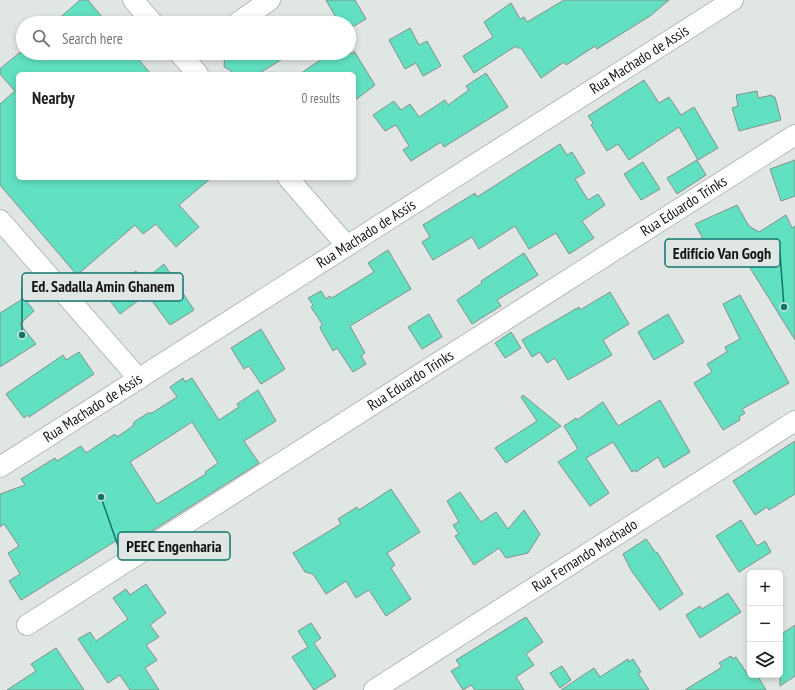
<!DOCTYPE html>
<html lang="en">
<head>
<meta charset="utf-8">
<style>
  :root { --surface:#fff; --page:#f2f2f2; --text:#202124; --muted:#757577; --line:#e0e0e0 }
  body { margin:0; font-family:"PT Sans Narrow",sans-serif; background:var(--page); color:var(--text) }
  .controls { position:absolute; right:12px; bottom:12px; display:grid; overflow:hidden; border-radius:6px; box-shadow:0 2px 6px #0003 }
  .controls button { width:36px; height:36px; display:grid; place-items:center; padding:0; border:0; border-bottom:1px solid var(--line); background:var(--surface); color:var(--text); font:20px sans-serif }
  .list { margin:0; padding:0; list-style:none }
  h2 { display:flex; justify-content:space-between; align-items:center; height:52px; margin:0; padding:0 16px; font-size:17px }
  h2 small { font-size:13px; font-weight:400; color:var(--muted) }
  .icon { flex:none; width:22px; height:22px; fill:none; stroke:currentColor; stroke-width:2; stroke-linecap:round; stroke-linejoin:round }
  .map { position:relative; flex:none; width:795px; height:690px; overflow:hidden }
  .search { position:absolute; background:var(--surface); box-shadow:0 2px 6px #0003; left:16px; top:16px; width:340px; height:44px; display:flex; align-items:center; gap:10px; box-sizing:border-box; padding:0 14px; border-radius:22px; color:var(--muted); font-size:15px }
  .panel { position:absolute; background:var(--surface); box-shadow:0 2px 6px #0003; left:16px; top:72px; width:340px; height:108px; border-radius:6px }
  .map>svg:first-child { display:block }
  .building { fill:#61e1c1; stroke:#888e8c; fill-rule:evenodd }
  .lines { fill:none; stroke-linecap:round; stroke-linejoin:round }
  .minor-casing { stroke:#b5bcba; stroke-width:22 }
  .minor { stroke:#fff; stroke-width:20 }
  .labels { text-anchor:middle; stroke-width:3; stroke-linejoin:round; paint-order:stroke }
  .street-label { font-size:15px; fill:#141615; stroke:#e0e6e4 }
  .leader { fill:none; stroke:#0f766e; stroke-width:1.5 }
  .callout-dot { fill:#0f766e; stroke:#e0e6e4; stroke-width:1.5 }
  .callout { fill:#e0e6e4; stroke:#0f766e; stroke-width:1.5 }
  .callout-label { font-size:16px; text-anchor:middle; font-weight:bold; fill:#141615 }
</style>
</head>
<body>
<div class="map">
<svg width="795" height="690" viewBox="0 0 795 690">
  <rect width="100%" height="100%" fill="#e0e6e4"/>
  <g class="building">
    <polygon points="80,0 88,0 107,23 54,23"/>
    <polygon points="326,0 355,0 366,19 349,29 349,23 339,23"/>
    <polygon points="564,0 669,0 650,16 597,49 595,46 566,65 564,62 541,78 521,48 517,48 516,46 474,73 463,56 493,37 484,22 511,3 520,19 524,17 527,22"/>
    <polygon points="410,28 419,45 427,41 441,66 423,76 416,63 405,69 389,40"/>
    <polygon points="354,51 375,85 354,101 354,74 300,74 330,53 354,53"/>
    <polygon points="19,53 133,53 151,74 18,74 18,178 211,178 179,205 199,227 176,247 156,224 143,234 135,225 77,275 0,185 0,104 15,91 0,74 0,69"/>
    <polygon points="225,53 292,53 258,74 233,74 230,70 224,67"/>
    <polygon points="486,73 508,107 444,147 441,142 411,161 403,150 409,146 396,125 385,131 373,115 394,101 401,110 410,104 419,117 445,100 448,105 469,90 466,86"/>
    <polygon points="644,80 659,103 669,97 681,115 694,107 718,148 698,160 679,127 629,160 618,144 607,151 591,125 593,123 588,116"/>
    <polygon points="757,91 758,98 772,95 772,97 775,97 781,120 739,131 732,108 738,106 736,95"/>
    <polygon points="560,144 567,155 572,152 585,173 575,179 588,200 598,194 605,205 582,221 594,238 569,254 556,233 529,249 515,226 479,249 472,237 433,260 422,242 430,237 423,225 475,193 477,197"/>
    <polygon points="697,160 706,175 677,194 667,178"/>
    <polygon points="795,160 795,196 781,201 770,169"/>
    <polygon points="643,162 660,189 641,200 624,174"/>
    <polygon points="737,205 749,226 759,232 786,215 792,228 795,226 795,340 732,239 710,252 695,224"/>
    <polygon points="388,250 411,289 350,326 365,353 361,356 366,364 353,372 337,348 333,351 320,328 322,324 311,307 313,305 308,298 321,291 326,299 330,296 332,298 374,272 368,263"/>
    <polygon points="524,253 538,275 497,300 501,306 472,324 457,300 482,283 481,281"/>
    <polygon points="164,264 194,310 170,325 147,294 120,314 100,287 113,278 118,285 136,271 143,281"/>
    <polygon points="610,292 629,324 603,340 612,355 568,380 555,358 547,363 540,352 532,357 522,340 579,307 580,310"/>
    <polygon points="740,295 789,383 742,409 745,413 739,417 740,420 723,430 694,383 712,372 707,364 727,352 725,347 740,339 723,304"/>
    <polygon points="24,298 34,311 20,324 36,344 0,367 0,313"/>
    <polygon points="429,314 442,337 422,349 408,327"/>
    <polygon points="668,314 684,342 654,360 638,332"/>
    <polygon points="261,329 285,369 261,384 249,366 244,369 231,348"/>
    <polygon points="511,332 521,348 505,358 495,343"/>
    <polygon points="79,352 94,374 29,417 28,415 24,418 6,394 63,355 66,360"/>
    <path d="M183,378L185,382L192,378L219,420L239,407L237,404L258,390L276,421L244,441L259,463L133,543L127,534L21,600L9,581L20,574L8,553L19,546L4,524L0,527V494L25,485L21,479L55,458L57,461L81,446L86,453L115,434L117,437L133,426L134,422L148,413H152L177,397L170,387ZM192,422L218,463L205,472L206,474L157,504L130,462Z"/>
    <polygon points="523,395 561,426 506,463 495,448 537,421 521,397"/>
    <polygon points="660,400 690,452 664,468 658,457 636,472 635,470 632,472 613,442 586,458 609,493 590,506 558,462 578,449 564,426 576,418 577,420 603,402 618,426"/>
    <polygon points="795,441 795,494 769,510 767,507 755,515 733,481"/>
    <polygon points="391,489 420,532 387,553 395,565 391,568 411,599 386,616 369,590 356,598 346,581 326,594 313,574 305,572 293,553 341,524 338,519 357,507 359,510"/>
    <polygon points="460,492 481,522 496,512 508,529 524,510 540,534 528,553 506,558 499,548 474,565 455,536 459,534 453,525 459,522 447,501"/>
    <polygon points="741,520 757,546 765,541 771,552 739,572 716,536"/>
    <polygon points="646,539 656,553 657,552 683,594 660,610 631,570 623,554"/>
    <polygon points="146,584 166,613 150,625 159,637 146,645 157,660 145,668 159,690 130,690 120,675 108,683 78,639 90,632 96,641 128,619 113,598 126,589 130,595"/>
    <polygon points="728,593 741,612 700,638 686,615 700,606 702,609"/>
    <polygon points="526,617 543,642 526,654 534,665 516,677 524,690 475,690 471,685 463,690 451,671 460,666 456,660"/>
    <polygon points="311,623 321,638 314,643 336,676 314,690 292,657 308,647 298,631"/>
    <polygon points="795,625 795,676 780,686 780,635"/>
    <polygon points="56,648 84,690 7,690 36,671 31,664"/>
    <polygon points="731,656 733,659 736,657 748,675 757,675 766,690 685,690 722,667 719,663"/>
    <polygon points="628,659 629,662 633,659 641,672 638,673 649,690 561,690 594,668 600,677"/>
    <polygon points="562,666 571,680 560,688 550,673"/>
  </g>
  <g class="lines">
    <defs>
      <g id="minor">
        <polyline points="133,0 153,23"/>
        <polyline points="237,23 270,0"/>
        <polyline points="179,53 198,74"/>
        <polyline points="288,178 347,246"/>
        <polyline points="0,220 139,379"/>
        <path id="s1" d="M0,467L733,0"/>
        <path id="s2" d="M27,625L795,135"/>
        <path id="s3" d="M374,690L795,421"/>
      </g>
    </defs>
    <use href="#minor" class="minor-casing"/>
    <use href="#minor" class="minor"/>
  </g>
  <g class="labels">
    <g class="street-label">
      <text dy="5" stroke="none"><textPath href="#s1" startOffset="758">Rua Machado de Assis</textPath></text>
      <text dy="5" stroke="none"><textPath href="#s2" startOffset="779">Rua Eduardo Trinks</textPath></text>
      <text dy="5" stroke="none"><textPath href="#s1" startOffset="434">Rua Machado de Assis</textPath></text>
      <text dy="5" stroke="none"><textPath href="#s2" startOffset="455">Rua Eduardo Trinks</textPath></text>
      <text dy="5" stroke="none"><textPath href="#s1" startOffset="110">Rua Machado de Assis</textPath></text>
      <text dy="5" stroke="none"><textPath href="#s3" startOffset="250">Rua Fernando Machado</textPath></text>
    </g>
  </g>
  <path class="leader" d="M784 307L780 253M22 335L22 287M101 497L118 546"/>
  <g class="callout-dot">
    <circle cx="784" cy="307" r="4"/>
    <circle cx="22" cy="335" r="4"/>
    <circle cx="101" cy="497" r="4"/>
  </g>
  <g class="callout">
    <rect x="665" y="239" width="115" height="28" rx="4"/>
    <rect x="22" y="273" width="161" height="28" rx="4"/>
    <rect x="118" y="532" width="112" height="28" rx="4"/>
  </g>
  <g class="callout-label">
    <text x="722" y="259">Edifício Van Gogh</text>
    <text x="103" y="292">Ed. Sadalla Amin Ghanem</text>
    <text x="174" y="552">PEEC Engenharia</text>
  </g>
</svg>
<div class="controls">
<button>+</button>
<button>−</button>
<button><svg class="icon" aria-label="layers" viewBox="0 0 24 24"><path d="M12 4l9 5-9 5-9-5zM3 14l9 5 9-5"/></svg></button>
</div>
<div class="search"><svg class="icon" aria-label="search" viewBox="0 0 24 24"><circle cx="10" cy="10" r="6"/><path d="M15 15l6 6"/></svg>Search here</div>
<section class="panel">
<h2>Nearby<small>0 results</small></h2>
<ul class="list">
</ul>
</section>
</div>
</body>
</html>
